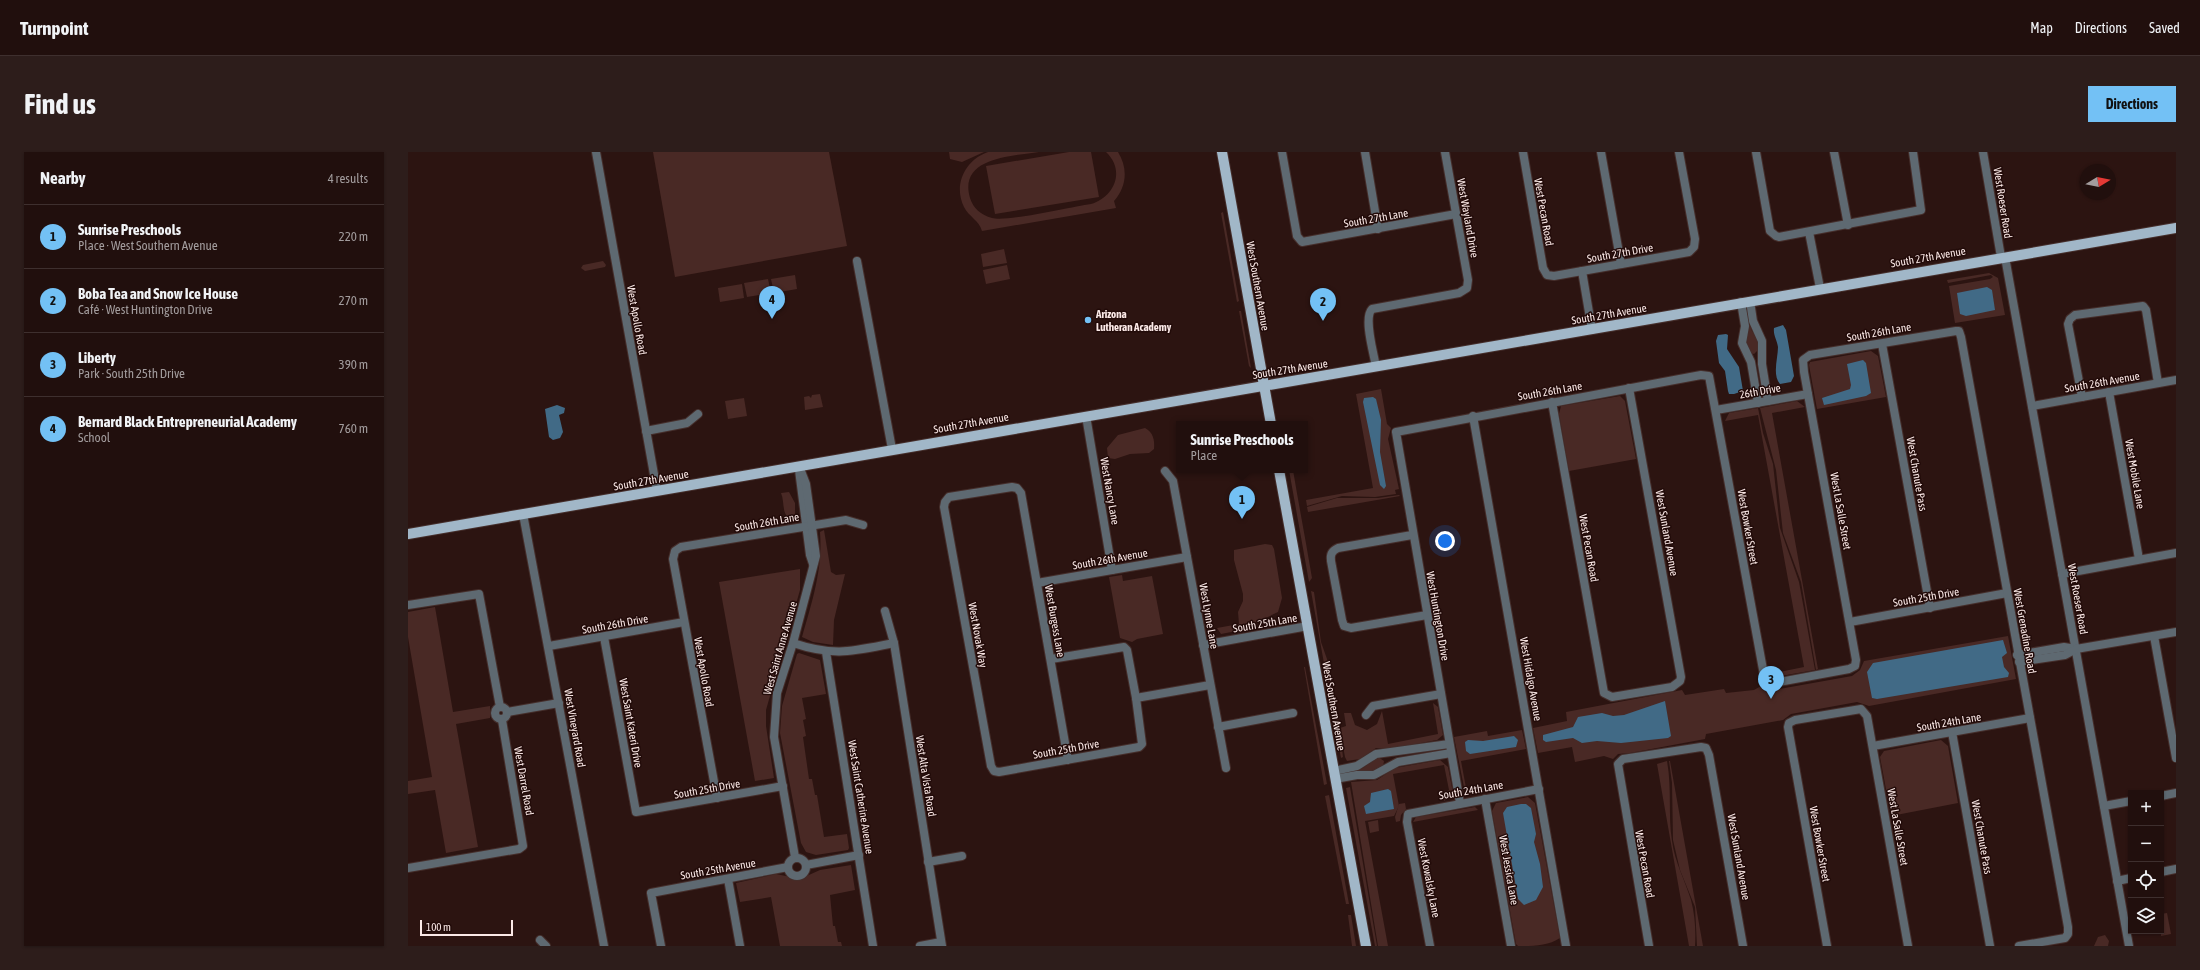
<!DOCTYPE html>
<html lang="en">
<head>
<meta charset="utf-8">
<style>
  :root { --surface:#210f0d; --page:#2d1d1b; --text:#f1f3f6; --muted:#a29c9d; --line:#3e2f2e; --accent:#73c1f5 }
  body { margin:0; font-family:"Asap Condensed",sans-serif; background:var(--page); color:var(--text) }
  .controls { position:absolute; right:12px; bottom:12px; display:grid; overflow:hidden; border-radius:0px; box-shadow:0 1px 3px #0004 }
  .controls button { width:36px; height:36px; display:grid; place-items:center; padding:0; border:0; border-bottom:1px solid var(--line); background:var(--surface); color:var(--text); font:20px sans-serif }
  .compass { position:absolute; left:1672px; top:12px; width:36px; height:36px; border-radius:50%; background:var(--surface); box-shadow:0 1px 3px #0004; rotate:80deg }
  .scale { position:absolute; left:12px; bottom:10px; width:93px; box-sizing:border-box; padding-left:4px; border:2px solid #fbe9e7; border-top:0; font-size:11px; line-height:14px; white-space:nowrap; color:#fbe9e7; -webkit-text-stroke:3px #220b09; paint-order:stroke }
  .you { position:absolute; left:1037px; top:389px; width:14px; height:14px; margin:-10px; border:3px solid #fff; border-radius:50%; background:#1a73e8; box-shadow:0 0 0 6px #1a73e833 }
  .badge { display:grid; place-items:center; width:26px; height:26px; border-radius:50%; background:var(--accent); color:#111; font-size:13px; font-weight:700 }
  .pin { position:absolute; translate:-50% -33px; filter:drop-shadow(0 1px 2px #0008) }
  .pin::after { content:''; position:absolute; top:21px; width:14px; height:12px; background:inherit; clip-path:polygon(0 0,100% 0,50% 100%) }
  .popup { position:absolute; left:768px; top:269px; width:132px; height:52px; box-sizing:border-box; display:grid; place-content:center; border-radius:0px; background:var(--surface); filter:drop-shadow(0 1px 3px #0005); font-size:13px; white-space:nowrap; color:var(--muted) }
  .popup b { font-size:15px; color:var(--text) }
  .popup::after { content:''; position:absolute; left:50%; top:100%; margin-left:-8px; border:8px solid transparent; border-top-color:var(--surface) }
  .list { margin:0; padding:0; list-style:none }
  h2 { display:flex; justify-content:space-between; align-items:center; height:52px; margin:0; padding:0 16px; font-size:17px }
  h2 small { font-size:13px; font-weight:400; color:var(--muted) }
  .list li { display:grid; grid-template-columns:26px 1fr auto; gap:12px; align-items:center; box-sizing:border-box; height:64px; padding:0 16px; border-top:1px solid var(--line) }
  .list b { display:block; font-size:15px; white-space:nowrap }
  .list p { margin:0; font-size:13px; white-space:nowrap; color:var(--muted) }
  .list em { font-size:13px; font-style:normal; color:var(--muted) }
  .icon { flex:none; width:22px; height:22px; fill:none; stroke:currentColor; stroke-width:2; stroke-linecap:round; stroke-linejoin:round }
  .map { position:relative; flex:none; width:1768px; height:794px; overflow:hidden; border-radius:0px }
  header { display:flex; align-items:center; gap:24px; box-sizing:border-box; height:56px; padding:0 20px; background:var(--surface); border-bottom:1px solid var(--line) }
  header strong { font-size:19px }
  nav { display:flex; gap:22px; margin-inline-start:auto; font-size:14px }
  .intro { display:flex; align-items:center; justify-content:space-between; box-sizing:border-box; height:96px; padding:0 24px }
  h1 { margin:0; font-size:28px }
  .button { padding:10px 18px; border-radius:0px; background:var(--accent); color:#111; font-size:14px; font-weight:700 }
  main { display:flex; gap:24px; padding:0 24px }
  aside { flex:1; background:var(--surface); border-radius:0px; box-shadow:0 1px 3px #0004 }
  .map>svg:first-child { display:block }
  .green { fill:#492925 }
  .water { fill:#416a86 }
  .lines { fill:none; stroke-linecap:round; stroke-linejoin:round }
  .minor-casing { stroke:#452e2b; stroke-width:10 }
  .major-casing { stroke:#452e2b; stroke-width:12 }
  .minor { stroke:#5e6971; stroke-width:8 }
  .major { stroke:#a1b7c8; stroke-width:10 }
  .poi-dot { fill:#73c1f5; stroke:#220b09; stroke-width:1.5 }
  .labels { text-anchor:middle; stroke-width:3; stroke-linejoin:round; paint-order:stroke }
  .street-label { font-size:11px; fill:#fbe9e7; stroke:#220b09 }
  .poi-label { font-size:11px; font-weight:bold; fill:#fbe9e7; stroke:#220b09; text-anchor:start }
</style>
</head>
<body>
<header>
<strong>Turnpoint</strong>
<nav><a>Map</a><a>Directions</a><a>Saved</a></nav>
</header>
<div class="intro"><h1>Find us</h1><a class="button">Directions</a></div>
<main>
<aside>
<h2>Nearby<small>4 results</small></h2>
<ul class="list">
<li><span class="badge">1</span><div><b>Sunrise Preschools</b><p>Place · West Southern Avenue</p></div><em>220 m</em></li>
<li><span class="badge">2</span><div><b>Boba Tea and Snow Ice House</b><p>Café · West Huntington Drive</p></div><em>270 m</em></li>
<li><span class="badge">3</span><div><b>Liberty</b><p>Park · South 25th Drive</p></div><em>390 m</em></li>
<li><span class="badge">4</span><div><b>Bernard Black Entrepreneurial Academy</b><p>School</p></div><em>760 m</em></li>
</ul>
</aside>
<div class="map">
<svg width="1768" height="794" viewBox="0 0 1768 794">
  <rect width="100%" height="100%" fill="#2c1411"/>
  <g class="green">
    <polygon points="245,0 421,0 439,94 267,125"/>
    <polygon points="541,0 576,0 554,10 542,7"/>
    <path d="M580,0H631C605,4 550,5 562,46C565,56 573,63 584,66C600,70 662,55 683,52C706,45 718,19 698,0H710C720,16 719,34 706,49L708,56L574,79C571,68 561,65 556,55C545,33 557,8 580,0Z"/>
    <polygon points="661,0 683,0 691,45 587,62 578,14"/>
    <polygon points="815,60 831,149 829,150 813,61"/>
    <polygon points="596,97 599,111 575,115 573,102"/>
    <polygon points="195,109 198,113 197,115 177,119 173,116 175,113"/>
    <polygon points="599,113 602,127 578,132 575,118"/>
    <polygon points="1581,121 1590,126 1597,163 1547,171 1541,134 1582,127 1585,125 1583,123 1540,131 1539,128"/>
    <polygon points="387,123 389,137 366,141 363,127"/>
    <polygon points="360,127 363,141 339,145 336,131"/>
    <polygon points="334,132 336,146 312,150 310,136"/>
    <polygon points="831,159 833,159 843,216 841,214"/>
    <polygon points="1340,166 1344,179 1349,185 1351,197 1346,202 1342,201 1338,197"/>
    <polygon points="1463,199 1470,204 1478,245 1409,257 1401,213 1402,210"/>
    <polygon points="973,237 979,272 983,276 980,287 991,337 987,338 988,342 967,345 934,344 899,354 898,348 965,336 948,242"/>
    <polygon points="412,242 415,255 397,258 396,245 401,244 403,246 404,243"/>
    <polygon points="1212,244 1217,249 1228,307 1161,319 1151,262 1153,254"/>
    <polygon points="336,246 339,264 320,267 317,249"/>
    <polygon points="1389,249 1397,255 1364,261 1410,517 1408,518 1393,430 1375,381 1368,318 1352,256"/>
    <polygon points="1350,256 1355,281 1365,312 1372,376 1391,430 1407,518 1367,525 1362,522 1396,515 1350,263 1317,269 1321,261"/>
    <path d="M737,276C745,280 747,288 746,297L741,301L722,302L707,307L700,306L699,296L710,283Z"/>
    <path d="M881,318H885C891,354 898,390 904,426L901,430Z"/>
    <path d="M381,340L387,351V365L383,367C373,363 377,350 373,341Z"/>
    <polygon points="991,343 992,344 900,360 899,355 929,346 970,346"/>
    <path d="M416,378L423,420L428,423L437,422L426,468L425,493L405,490L394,485C404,450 415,417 412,380Z"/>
    <polygon points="857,392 864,393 866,397 874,446 870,460 845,472 839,477 813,482 809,476 831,472 830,460 835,449 835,442 826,408 826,398"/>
    <polygon points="392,417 392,438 358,558 358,574 366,626 347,629 311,430"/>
    <polygon points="714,423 715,429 744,424 755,482 729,487 724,490 712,486 701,425"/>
    <polygon points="903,439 906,440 913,490 919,507 930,565 935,605 933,606"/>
    <polygon points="27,455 45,560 82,554 82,566 48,572 70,695 38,701 27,638 0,642 0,629 24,625 0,485 0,460"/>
    <polygon points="1600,484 1608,527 1461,554 1449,550 1383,562 1375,568 1298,582 1297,587 1222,601 1210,602 1205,607 1196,604 1167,610 1164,595 1130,601 1125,576 1159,569 1158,560 1274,538 1277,543 1316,537 1318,541 1346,538 1353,534 1366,538 1444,524 1452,518 1456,509"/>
    <polygon points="391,501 412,508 418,542 394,546 398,567 395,568 398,584 395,585 401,627 404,627 407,643 409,643 416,685 439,682 441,696 440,698 408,703 398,700 393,691 372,581 374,554 389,502"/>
    <polygon points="896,515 897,515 919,632 916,633"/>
    <polygon points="1025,551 1030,555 1035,583 1029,588 986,596 968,596 952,607 939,609 937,605 932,578 932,576 938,574 936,561 943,561 947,573 959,578 969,572 974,559 980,592 1030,582"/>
    <polygon points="1114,578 1118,597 1053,609 1059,641 1057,640 1046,585 1079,579 1080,584"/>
    <polygon points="1533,588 1540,594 1550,651 1483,664 1472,605 1476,599"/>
    <polygon points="970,605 976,609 975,615 963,620 943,620 943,618 955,616"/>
    <polygon points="1032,608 1040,615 1045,641 1036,649 1036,647 1040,646 1039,640 1041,638 1036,613 985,622 991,654 986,664 957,669 980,794 970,794 943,630 969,628 987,616"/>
    <path d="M1259,609C1264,636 1260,663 1264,689C1267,711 1277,728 1283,748C1287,763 1288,779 1287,794H1281L1249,612Z"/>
    <polygon points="1261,609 1262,609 1295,794 1289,794 1287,755 1272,718 1265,688 1264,631"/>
    <polygon points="942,635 969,794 967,794 938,636"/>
    <polygon points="921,643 941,752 938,752 917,644"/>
    <path d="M1120,645L1127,651L1152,786C1140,794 1125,794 1110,794L1108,792L1084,659L1088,651Z"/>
    <polygon points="997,651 998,657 993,663 992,669 988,670 987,665 991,652"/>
    <polygon points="1067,655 1070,658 1005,670 1008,665"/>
    <polygon points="970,668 971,679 962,681 960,670"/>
    <polygon points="443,713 447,738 422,743 425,774 427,774 430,790 433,790 434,794 372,794 363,745 332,750 328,731 368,722 392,727 412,718"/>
    <polygon points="1759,761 1763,782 1753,784 1753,762"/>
    <polygon points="940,763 943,763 948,794 944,794"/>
    <polygon points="1697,783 1701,789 1700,794 1686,794 1690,785"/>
  </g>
  <g class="water">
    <polygon points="1579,135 1584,138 1587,158 1558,164 1552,162 1549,141"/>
    <path d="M1375,173L1378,178L1386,224L1383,230L1372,232C1364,223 1370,206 1370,195C1369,188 1365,183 1366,176Z"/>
    <polygon points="1318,182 1320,183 1319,197 1331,215 1335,239 1326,242 1321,242 1320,239 1317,219 1311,211 1308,189 1310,183"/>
    <polygon points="1455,208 1458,211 1463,241 1458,244 1416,253 1414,246 1442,237 1443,233 1439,212"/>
    <polygon points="965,245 968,247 973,268 972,300 978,334 976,337 972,333 955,250 956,246"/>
    <polygon points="149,253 157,256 156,261 151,263 155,280 152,286 145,288 141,285 137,257"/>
    <polygon points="1595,488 1599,501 1594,505 1596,515 1601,521 1600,525 1469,547 1464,546 1459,520 1465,511"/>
    <polygon points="1257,549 1263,584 1260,586 1213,591 1189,589 1174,591 1165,586 1138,590 1135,588 1135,583 1165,575 1170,565 1194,561 1205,564 1216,563"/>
    <polygon points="1106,584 1110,588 1108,595 1062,602 1058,599 1057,590 1060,588 1075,589"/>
    <polygon points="980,637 983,639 986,657 958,662 956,654 962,650 963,641"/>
    <polygon points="1113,652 1118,652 1123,656 1128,682 1126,690 1132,712 1135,735 1128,748 1116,753 1110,747 1095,661 1099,655"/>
  </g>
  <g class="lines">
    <defs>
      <g id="minor">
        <polyline points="188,0 249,339"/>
        <polyline points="874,0 889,84 894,90 1048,62"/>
        <polyline points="957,0 970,77"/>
        <polyline points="1115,0 1135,116 1139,123 1146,124 1281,100 1286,95 1287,87 1271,0"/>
        <polyline points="1193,0 1213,112"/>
        <polyline points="1348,0 1362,79 1368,84 1371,85 1513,58 1505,0"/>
        <polyline points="1426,0 1440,73"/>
        <polyline points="1575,0 1593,105"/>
        <polyline points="1401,80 1412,136"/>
        <polyline points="1597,105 1721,794"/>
        <polyline points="449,109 484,297"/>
        <polyline points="1174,119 1184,178"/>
        <polyline points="1342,149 1345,169 1354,189 1354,212 1360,249"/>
        <polyline points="1333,150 1337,174 1334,191 1343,210 1350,251"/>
        <polyline points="1474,192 1522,456"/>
        <path d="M968,215C966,202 955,166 964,157L1051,141L1059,136L1060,128L1037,0"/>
        <polyline points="1701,240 1731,407"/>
        <polyline points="1674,245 1660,172 1662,167 1667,163 1735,154 1738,158 1750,231"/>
        <polyline points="1144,250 1196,541 1204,545 1264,535 1272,529 1273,525 1221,236"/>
        <polyline points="1624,254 1768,228"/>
        <polyline points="1308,258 1400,242"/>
        <polyline points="678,264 704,418"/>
        <polyline points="1065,264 1158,794"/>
        <polyline points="238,279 279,271 290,262"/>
        <polyline points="391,318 402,403 405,412"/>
        <polyline points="757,319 765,329 818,616"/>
        <polyline points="115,362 196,794"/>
        <path d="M1004,383L930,396C924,399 922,402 923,409L934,468L936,474L943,476L1019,463"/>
        <polyline points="1654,422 1768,401"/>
        <polyline points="629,431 779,405"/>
        <polyline points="0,453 71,442 92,555"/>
        <polyline points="477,459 486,491 534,794"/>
        <polyline points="1442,470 1599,441"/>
        <polyline points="1746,484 1768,606"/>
        <polyline points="196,485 228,660 375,634"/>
        <path d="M385,491C427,505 445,499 486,491"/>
        <polyline points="795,493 900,474"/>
        <polyline points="141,494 276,470"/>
        <polyline points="418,500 465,794"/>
        <polyline points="1609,503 1656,495 1668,497"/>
        <polyline points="643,507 716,495 719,498 728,546 734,592 731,595 591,620 586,619 583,614 536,355 537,350 541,345 604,335 609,336 613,341 660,608"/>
        <polyline points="1611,510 1657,503 1668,497 1768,480"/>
        <polyline points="728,546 802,533"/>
        <circle cx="93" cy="561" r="6"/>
        <polyline points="99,560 151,551"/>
        <polyline points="958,563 965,554 1033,542"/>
        <polyline points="810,575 885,561"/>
        <polyline points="1544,580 1582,794"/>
        <polyline points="1465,594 1622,566"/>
        <polyline points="926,619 949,614 968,602 1041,592"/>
        <polyline points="927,627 949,623 966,623 990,610 1043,601"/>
        <polyline points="1753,644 1768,641"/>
        <polyline points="309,646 265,407 267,399 273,395 438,368 455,373"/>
        <polyline points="1077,647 1103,794"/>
        <polyline points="1052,651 988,280 1293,223 1301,224 1356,523 1358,529 1366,531 1441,517 1447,514 1448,508 1396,220 1395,208 1402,203 1548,179 1551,179 1553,185 1660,775 1660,782 1657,786 1611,794"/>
        <polyline points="1696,654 1723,649"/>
        <polyline points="387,705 366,585 369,541 385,491 408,404 398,332 391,314"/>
        <circle cx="389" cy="715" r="9"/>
        <polyline points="520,710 554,704"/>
        <polyline points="398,713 451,703"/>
        <polyline points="0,716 111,697 115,694 94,568"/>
        <polyline points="1753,720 1768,717"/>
        <polyline points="320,727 332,794"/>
        <polyline points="1709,729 1723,726"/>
        <polyline points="132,788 138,794"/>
        <polyline points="253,794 243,741 380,715"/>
        <polyline points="512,794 533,790"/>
        <polyline points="1022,794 999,670 1000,662 1131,637"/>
        <polyline points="1241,794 1210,612 1215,607 1293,595 1298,596 1301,603 1335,794"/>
        <polyline points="1419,794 1380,575 1381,571 1387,568 1453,557 1459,564 1500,794"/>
      </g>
      <g id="major">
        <polyline points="814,0 863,272"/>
        <polyline points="871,318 958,794"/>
        <polyline points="0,382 1768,76"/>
      </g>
    </defs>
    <use href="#minor" class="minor-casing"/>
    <use href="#major" class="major-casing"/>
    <use href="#minor" class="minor"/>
    <use href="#major" class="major"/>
  </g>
  <circle class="poi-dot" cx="680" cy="168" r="4"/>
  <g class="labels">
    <g class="street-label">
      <text transform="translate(1595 51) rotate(81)" y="4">West Roeser Road</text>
      <text transform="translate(1136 60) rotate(80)" y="4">West Pecan Road</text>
      <text transform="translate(968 66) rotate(-10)" y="4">South 27th Lane</text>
      <text transform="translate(1060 66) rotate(80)" y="4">West Wayland Drive</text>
      <text transform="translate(1212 101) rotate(-10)" y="4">South 27th Drive</text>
      <text transform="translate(1520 105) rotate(-10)" y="4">South 27th Avenue</text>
      <text transform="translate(850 134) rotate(80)" y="4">West Southern Avenue</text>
      <text transform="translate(1201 162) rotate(-10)" y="4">South 27th Avenue</text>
      <text transform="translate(229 168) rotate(80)" y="4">West Apollo Road</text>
      <text transform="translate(1471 180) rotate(-10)" y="4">South 26th Lane</text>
      <text transform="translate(882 217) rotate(-9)" y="4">South 27th Avenue</text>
      <text transform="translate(1694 230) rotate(-10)" y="4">South 26th Avenue</text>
      <text transform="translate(1142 239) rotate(-10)" y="4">South 26th Lane</text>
      <text transform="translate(1352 239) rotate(-10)" y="4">26th Drive</text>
      <text transform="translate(563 271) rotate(-10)" y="4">South 27th Avenue</text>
      <text transform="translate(1509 322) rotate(80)" y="4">West Chanute Pass</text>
      <text transform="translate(1727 322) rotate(80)" y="4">West Mobile Lane</text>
      <text transform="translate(243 328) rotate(-10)" y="4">South 27th Avenue</text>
      <text transform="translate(702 339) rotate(80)" y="4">West Nancy Lane</text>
      <text transform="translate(1433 359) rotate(80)" y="4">West La Salle Street</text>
      <text transform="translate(359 370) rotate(-10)" y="4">South 26th Lane</text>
      <text transform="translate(1340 375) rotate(80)" y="4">West Bowker Street</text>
      <text transform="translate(1259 381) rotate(80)" y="4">West Sunland Avenue</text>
      <text transform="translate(1181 396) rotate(80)" y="4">West Pecan Road</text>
      <text transform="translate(702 407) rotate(-10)" y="4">South 26th Avenue</text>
      <text transform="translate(1518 445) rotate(-10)" y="4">South 25th Drive</text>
      <text transform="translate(1670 447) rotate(80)" y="4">West Roeser Road</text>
      <text transform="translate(801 464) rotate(80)" y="4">West Lynne Lane</text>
      <text transform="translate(1030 464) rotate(80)" y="4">West Huntington Drive</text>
      <text transform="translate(647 469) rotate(80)" y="4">West Burgess Lane</text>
      <text transform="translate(857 471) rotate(-10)" y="4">South 25th Lane</text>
      <text transform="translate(207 472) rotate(-10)" y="4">South 26th Drive</text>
      <text transform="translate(1617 479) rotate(80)" y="4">West Grenadine Road</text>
      <text transform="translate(570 483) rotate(80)" y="4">West Novak Way</text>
      <text transform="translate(372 496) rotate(-74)" y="4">West Saint Anne Avenue</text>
      <text transform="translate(296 520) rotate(80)" y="4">West Apollo Road</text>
      <text transform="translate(1123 527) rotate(80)" y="4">West Hidalgo Avenue</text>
      <text transform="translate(926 554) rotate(80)" y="4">West Southern Avenue</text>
      <text transform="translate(1541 570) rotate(-10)" y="4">South 24th Lane</text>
      <text transform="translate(223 571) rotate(80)" y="4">West Saint Kateri Drive</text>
      <text transform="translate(167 576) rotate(80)" y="4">West Vineyard Road</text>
      <text transform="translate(658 597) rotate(-10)" y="4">South 25th Drive</text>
      <text transform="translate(518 624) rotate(81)" y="4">West Alta Vista Road</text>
      <text transform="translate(116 629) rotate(80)" y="4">West Darrel Road</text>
      <text transform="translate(299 637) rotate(-10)" y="4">South 25th Drive</text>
      <text transform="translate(1063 638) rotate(-10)" y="4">South 24th Lane</text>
      <text transform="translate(453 645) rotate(81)" y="4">West Saint Catherine Avenue</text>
      <text transform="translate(1490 675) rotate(80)" y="4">West La Salle Street</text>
      <text transform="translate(1574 685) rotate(80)" y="4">West Chanute Pass</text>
      <text transform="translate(1412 692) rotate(80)" y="4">West Bowker Street</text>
      <text transform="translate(1331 705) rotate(80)" y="4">West Sunland Avenue</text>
      <text transform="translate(1237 712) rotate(80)" y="4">West Pecan Road</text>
      <text transform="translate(310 717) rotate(-10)" y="4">South 25th Avenue</text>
      <text transform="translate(1101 718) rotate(80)" y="4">West Jessica Lane</text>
      <text transform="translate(1021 726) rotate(79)" y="4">West Kowalsky Lane</text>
    </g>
    <g class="poi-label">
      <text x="688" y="166">Arizona<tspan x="688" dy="13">Lutheran Academy</tspan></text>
    </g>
  </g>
</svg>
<div class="controls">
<button>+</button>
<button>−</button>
<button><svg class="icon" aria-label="locate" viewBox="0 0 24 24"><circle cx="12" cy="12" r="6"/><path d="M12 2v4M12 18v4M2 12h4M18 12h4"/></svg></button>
<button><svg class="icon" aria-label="layers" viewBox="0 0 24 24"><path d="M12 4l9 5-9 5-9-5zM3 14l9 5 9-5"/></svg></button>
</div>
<svg class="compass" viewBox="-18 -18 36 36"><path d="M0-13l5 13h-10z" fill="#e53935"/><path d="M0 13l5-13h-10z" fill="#a29c9d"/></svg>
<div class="scale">100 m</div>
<div class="you"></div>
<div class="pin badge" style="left:834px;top:367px">1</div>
<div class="popup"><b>Sunrise Preschools</b>Place</div>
<div class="pin badge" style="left:915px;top:169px">2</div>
<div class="pin badge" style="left:1363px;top:547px">3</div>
<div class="pin badge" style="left:364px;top:167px">4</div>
</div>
</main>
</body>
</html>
